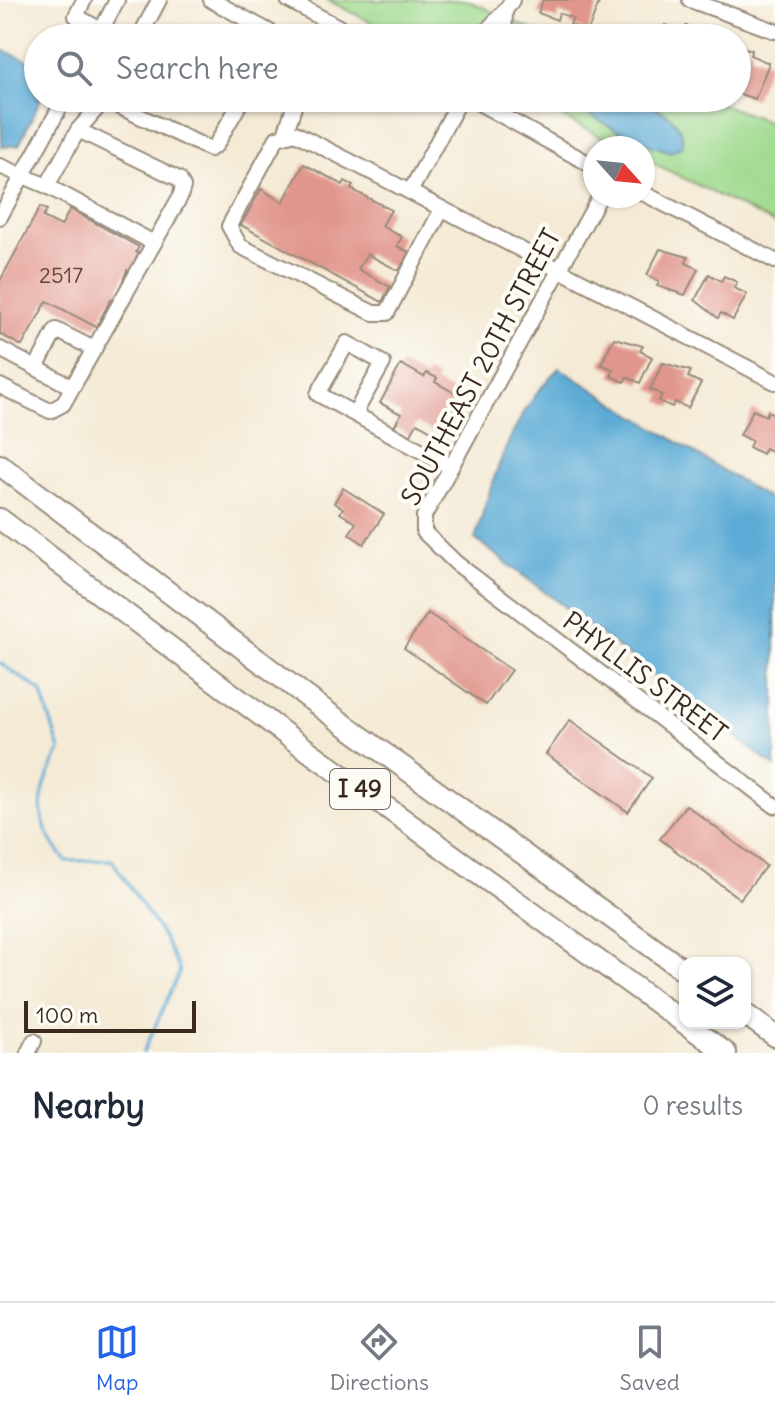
<!DOCTYPE html>
<html lang="en">
<head>
<meta charset="utf-8">
<style>
  :root { --surface:#fff; --page:#f2f2f3; --text:#1f2937; --muted:#747a83; --line:#e0e1e3; --accent:#2563eb }
  body { margin:0; font-family:Delius,sans-serif; background:var(--page); color:var(--text) }
  .controls { position:absolute; right:24px; bottom:24px; display:grid; overflow:hidden; border-radius:16px; box-shadow:0 2px 6px #0004 }
  .controls button { width:72px; height:72px; display:grid; place-items:center; padding:0; border:0; border-bottom:2px solid var(--line); background:var(--surface); color:var(--text); font:40px sans-serif }
  .compass { position:absolute; left:583px; top:136px; width:72px; height:72px; border-radius:50%; background:var(--surface); box-shadow:0 2px 6px #0004; rotate:117deg }
  .scale { position:absolute; left:24px; bottom:20px; width:172px; box-sizing:border-box; padding-left:8px; border:4px solid #3b2a1e; border-top:0; font-size:22px; line-height:28px; white-space:nowrap; color:#3b2a1e; -webkit-text-stroke:6px #fdfcf7; paint-order:stroke }
  .list { margin:0; padding:0; list-style:none }
  h2 { display:flex; justify-content:space-between; align-items:center; height:104px; margin:0; padding:0 32px; font-size:34px }
  h2 small { font-size:26px; font-weight:400; color:var(--muted) }
  .icon { flex:none; width:44px; height:44px; fill:none; stroke:currentColor; stroke-width:2; stroke-linecap:round; stroke-linejoin:round }
  .map { position:relative; flex:none; width:775px; height:1053px; overflow:hidden }
  .search { position:absolute; background:var(--surface); box-shadow:0 2px 6px #0004; left:24px; right:24px; top:24px; height:88px; display:flex; align-items:center; gap:20px; box-sizing:border-box; padding:0 28px; border-radius:44px; color:var(--muted); font-size:30px }
  .sheet { height:248px; background:var(--surface) }
  nav { display:flex; justify-content:space-around; align-items:center; box-sizing:border-box; height:112px; border-top:2px solid var(--line); background:var(--surface); font-size:22px; color:var(--muted) }
  nav a { display:grid; justify-items:center; gap:4px }
  nav .on { color:var(--accent) }
  .map>svg:first-child { display:block }
  .green { fill:#9ed98d; stroke:#6c8256; stroke-width:2 }
  .water { fill:#5cabd6; stroke:#4c6a7a; stroke-width:2 }
  .lines { fill:none; stroke-linecap:round; stroke-linejoin:round }
  .stream { stroke:#5cabd6; stroke-width:3 }
  .building { fill:#e1968d }
  .minor-casing { stroke:#988a7a; stroke-width:18 }
  .highway-casing { stroke:#988a7a; stroke-width:24 }
  .minor { stroke:#fff; stroke-width:14 }
  .highway { stroke:#fff; stroke-width:20 }
  .labels { text-anchor:middle; stroke-width:8; stroke-linejoin:round; paint-order:stroke }
  .number-label { font-size:22px; fill:#64453a }
  .shield { fill:#fdfcf7; stroke:#75695f; stroke-width:2 }
  .shield-label { font-size:24px; font-weight:bold; fill:#3b2a1e }
  .street-label { font-size:26px; fill:#3b2a1e; stroke:#fdfcf7 }
</style>
</head>
<body>
<div class="map">
<svg width="775" height="1053" viewBox="0 0 775 1053">
  <rect width="100%" height="100%" fill="#fdfcf7"/>
  <filter id="ink" filterUnits="userSpaceOnUse"><feTurbulence type="fractalNoise" baseFrequency=".0125" numOctaves="2"/><feDisplacementMap in="SourceGraphic" scale="16" xChannelSelector="R" yChannelSelector="G"/><feConvolveMatrix kernelMatrix="1 2 1 2 8 2 1 2 1" color-interpolation-filters="sRGB"/></filter>
  <filter id="wash" filterUnits="userSpaceOnUse"><feTurbulence type="fractalNoise" baseFrequency=".006" numOctaves="4" result="noise"/><feDisplacementMap in="SourceGraphic" scale="32" xChannelSelector="R" yChannelSelector="G"/><feGaussianBlur stdDeviation="1.8" result="paint"/><feColorMatrix in="noise" values="0 0 0 0 0 0 0 0 0 0 0 0 0 0 0 0 0 1.4 0 .05"/><feComposite in="paint" operator="in"/></filter>
  <g filter="url(#wash)">
    <rect width="100%" height="100%" fill="#f4ead5"/>
    <g class="green">
      <polygon points="327,0 467,0 550,38 403,38"/>
      <polygon points="523,98 705,98 775,124 775,224 643,158 643,148 623,148"/>
    </g>
    <g class="water">
      <polygon points="0,49 37,64 38,98 41,98 19,145 2,147"/>
      <path d="M590,98C623,98 684,102 683,146L670,152L630,138L588,114Z"/>
      <path d="M559,368L775,503V767L475,539C493,477 512,414 559,368Z"/>
    </g>
    <g class="lines">
      <path class="stream" d="M0,663L41,691L60,750C36,798 32,818 66,861L112,860L164,938L180,971L143,1053"/>
    </g>
    <g id="blocks">
      <g class="building">
        <polygon points="543,0 600,0 588,31 570,25 573,18 559,13 557,20 538,13"/>
        <polygon points="665,25 684,32 686,26 693,28 691,34 701,38 660,38"/>
        <polygon points="745,48 752,50 750,55 769,63 755,99 737,93 737,51 743,54"/>
        <polygon points="304,164 343,185 345,181 353,185 351,189 391,210 382,226 402,237 397,246 409,252 399,271 367,254 358,269 390,287 382,302 241,225 261,189 283,202"/>
        <polygon points="40,207 47,210 43,217 61,226 70,209 139,247 136,252 141,255 131,273 127,270 115,301 111,299 96,327 47,301 22,346 0,334 0,281"/>
        <polygon points="660,249 688,257 686,263 698,269 685,295 657,286 659,281 647,275"/>
        <polygon points="709,274 721,281 724,276 737,282 734,288 747,294 733,320 721,313 718,318 695,300"/>
        <polygon points="614,338 643,346 640,351 652,357 640,383 627,377 624,382 611,376 614,370 601,364"/>
        <polygon points="663,363 691,371 688,377 701,383 688,408 675,402 672,407 659,401 662,395 650,389"/>
        <polygon points="401,364 424,377 427,373 437,378 435,382 460,396 439,435 417,423 410,436 394,427 401,414 380,403"/>
        <polygon points="753,410 766,416 768,411 775,415 775,453 765,448 762,454 749,447 752,441 740,435"/>
        <polygon points="343,488 384,514 364,544 349,534 356,523 340,513 343,508 334,503"/>
        <polygon points="428,613 511,670 486,705 404,648"/>
        <polygon points="570,720 652,778 628,812 546,754"/>
        <polygon points="686,805 766,866 740,899 660,839"/>
      </g>
    </g>
  </g>
  <g filter="url(#ink)">
    <use href="#blocks" fill-opacity="0" stroke="#988a7a" stroke-width="2"/>
    <g class="lines">
      <defs>
        <g id="minor">
          <polyline points="84,0 76,16 101,30"/>
          <polyline points="211,0 270,32 275,38"/>
          <polyline points="288,0 359,38"/>
          <polyline points="690,0 775,31"/>
          <polyline points="97,38 117,0"/>
          <polyline points="139,38 159,0"/>
          <path d="M482,38C490,23 504,16 512,0"/>
          <polyline points="504,38 505,13"/>
          <polyline points="461,98 410,192 775,382"/>
          <polyline points="470,98 595,167"/>
          <polyline points="105,100 210,149 216,145 243,98"/>
          <polyline points="285,134 297,98"/>
          <polyline points="0,166 47,186 78,130"/>
          <polyline points="47,186 154,243"/>
          <polyline points="410,192 295,133 277,138 229,226 240,246 373,313 387,313 442,209"/>
          <polyline points="643,193 775,261"/>
          <polyline points="600,196 424,516 424,532 456,563 775,806"/>
          <polyline points="0,217 65,98"/>
          <polyline points="0,349 72,387"/>
          <polyline points="36,368 56,330 94,349"/>
          <polyline points="0,386 50,411 63,404 180,197 183,187 179,179 78,130 106,98"/>
          <polyline points="355,413 383,363 347,343 318,394 451,467"/>
          <polyline points="28,1053 34,1041"/>
        </g>
        <g id="highway">
          <polyline points="0,465 323,709 685,971"/>
          <polyline points="0,519 288,736 726,1053"/>
          <polyline points="745,1014 775,1036"/>
        </g>
      </defs>
      <use href="#minor" class="minor-casing"/>
      <use href="#highway" class="highway-casing"/>
      <use href="#minor" class="minor"/>
      <use href="#highway" class="highway"/>
    </g>
  </g>
  <g class="labels">
    <g class="number-label">
      <text x="61" y="283">2517</text>
    </g>
    <rect class="shield" x="330" y="769" width="60" height="40" rx="6"/>
    <g class="shield-label">
      <text x="360" y="797">I 49</text>
    </g>
    <g class="street-label">
      <text transform="translate(481 367) rotate(-62)" y="9">SOUTHEAST 20TH STREET</text>
      <text transform="translate(645 677) rotate(37)" y="9">PHYLLIS STREET</text>
    </g>
  </g>
</svg>
<div class="controls">
<button><svg class="icon" aria-label="layers" viewBox="0 0 24 24"><path d="M12 4l9 5-9 5-9-5zM3 14l9 5 9-5"/></svg></button>
</div>
<svg class="compass" viewBox="-18 -18 36 36"><path d="M0-13l5 13h-10z" fill="#e53935"/><path d="M0 13l5-13h-10z" fill="#747a83"/></svg>
<div class="scale">100 m</div>
<div class="search"><svg class="icon" aria-label="search" viewBox="0 0 24 24"><circle cx="10" cy="10" r="6"/><path d="M15 15l6 6"/></svg>Search here</div>
</div>
<section class="sheet">
<h2>Nearby<small>0 results</small></h2>
<ul class="list">
</ul>
</section>
<nav>
<a class="on"><svg class="icon" aria-label="map" viewBox="0 0 24 24"><path d="M3 6l6-2 6 2 6-2v14l-6 2-6-2-6 2zM9 4v14M15 6v14"/></svg>Map</a>
<a><svg class="icon" aria-label="directions" viewBox="0 0 24 24"><path d="M12 3l9 9-9 9-9-9zM9 14v-3h6M13 9l2 2-2 2"/></svg>Directions</a>
<a><svg class="icon" aria-label="saved" viewBox="0 0 24 24"><path d="M7 4h10v16l-5-4-5 4z"/></svg>Saved</a>
</nav>
</body>
</html>
